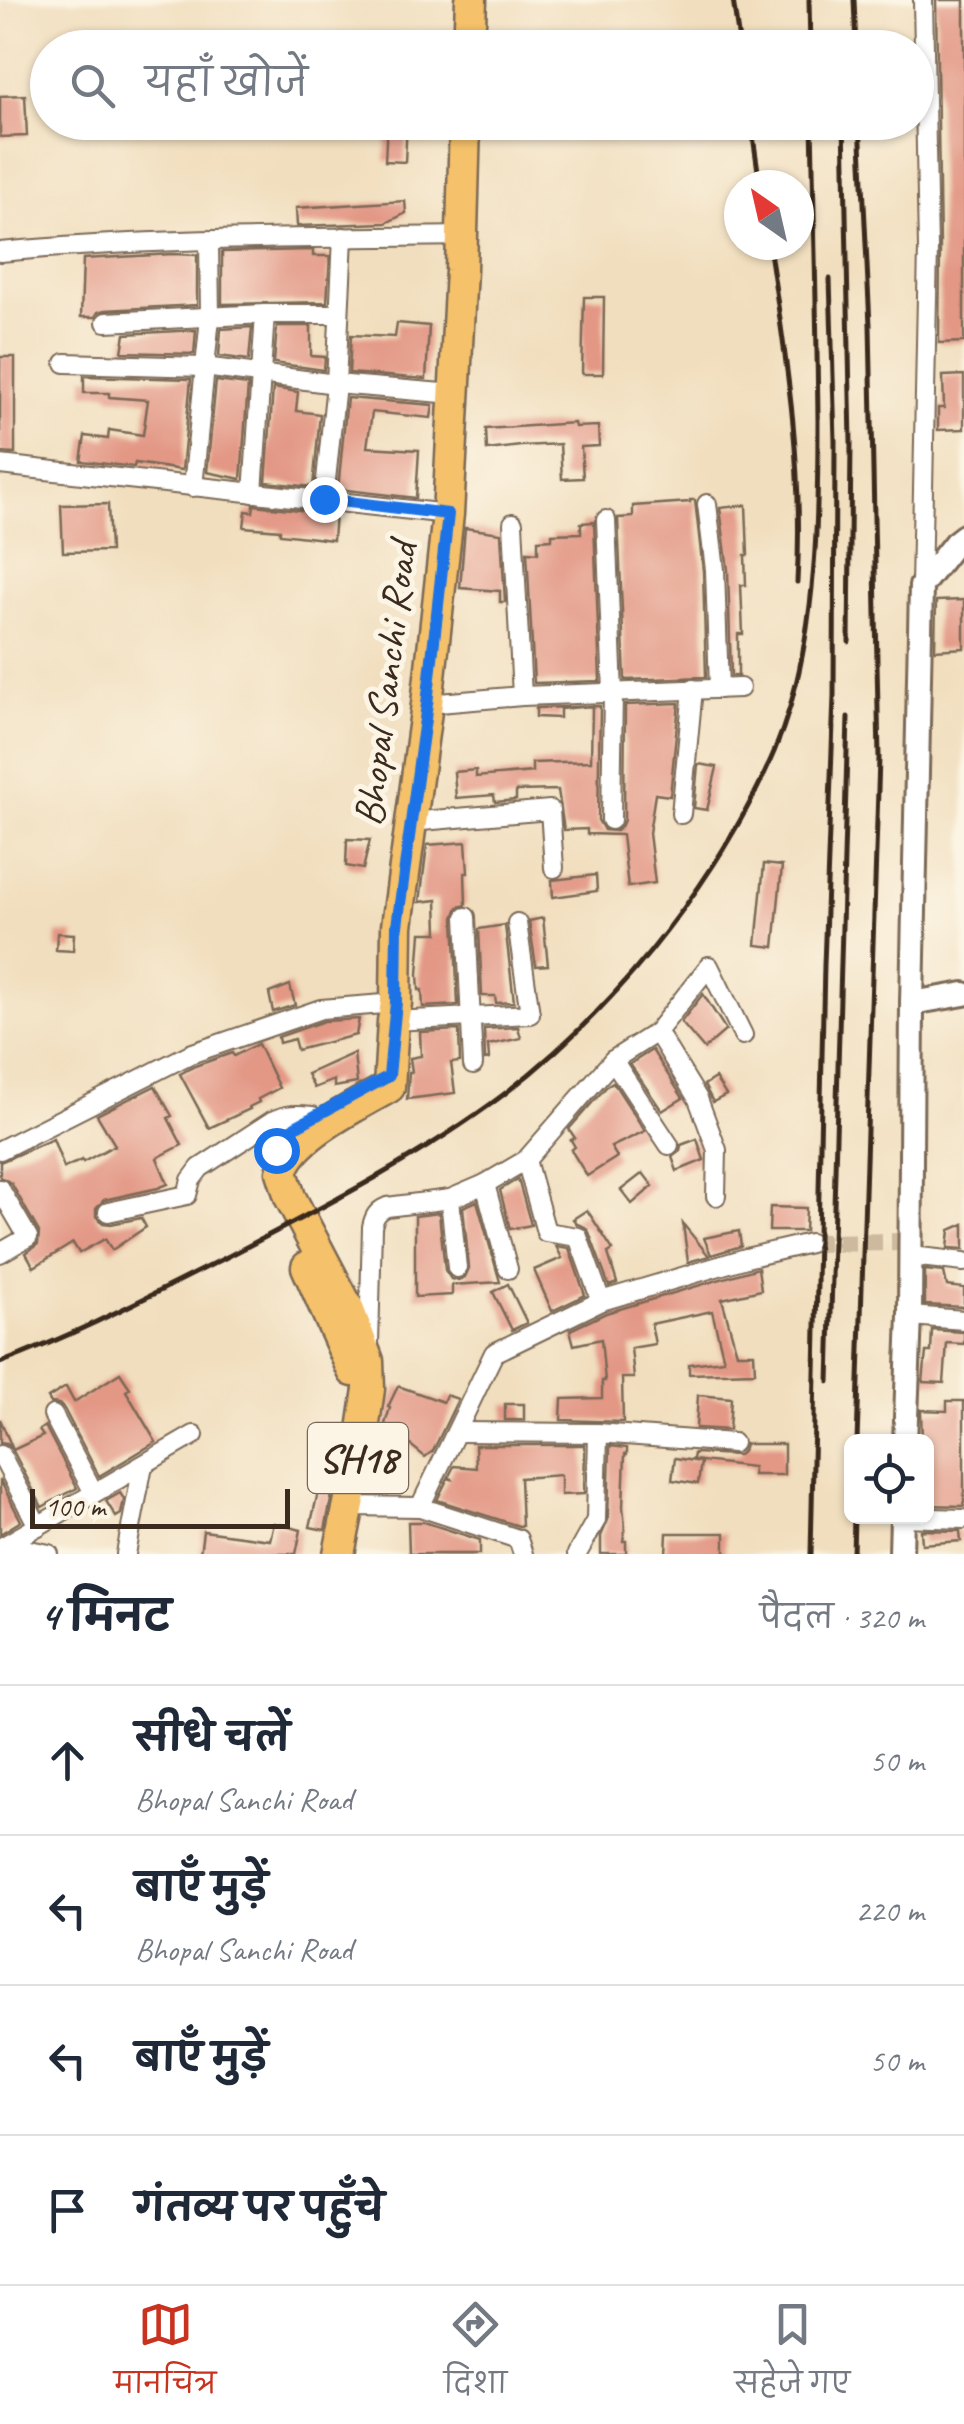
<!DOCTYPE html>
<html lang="hi">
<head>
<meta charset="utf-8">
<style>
  :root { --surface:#fff; --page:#f6f6f7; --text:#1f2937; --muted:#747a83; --line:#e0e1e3; --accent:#c8321e }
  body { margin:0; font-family:Caveat,"Playpen Sans Deva",sans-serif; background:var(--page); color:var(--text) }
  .controls { position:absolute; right:30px; bottom:30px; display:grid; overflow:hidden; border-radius:15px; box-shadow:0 2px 8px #0004 }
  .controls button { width:90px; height:90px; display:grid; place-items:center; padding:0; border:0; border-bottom:2px solid var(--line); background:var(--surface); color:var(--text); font:50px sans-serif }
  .compass { position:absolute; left:724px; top:170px; width:90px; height:90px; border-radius:50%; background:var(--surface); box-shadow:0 2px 8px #0004; rotate:326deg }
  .scale { position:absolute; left:30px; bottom:25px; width:260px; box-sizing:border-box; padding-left:10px; border:5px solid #3b2a1e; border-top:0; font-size:28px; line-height:35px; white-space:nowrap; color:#3b2a1e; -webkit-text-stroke:8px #fcf5e5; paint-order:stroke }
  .stop { position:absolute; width:30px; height:30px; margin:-22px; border:8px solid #1a73e8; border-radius:50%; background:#fff }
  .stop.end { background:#1a73e8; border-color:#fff; box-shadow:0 2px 10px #0008 }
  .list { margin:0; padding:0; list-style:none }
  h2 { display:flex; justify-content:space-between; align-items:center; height:130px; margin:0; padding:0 40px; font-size:42px }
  h2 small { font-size:32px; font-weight:400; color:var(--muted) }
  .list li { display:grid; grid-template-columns:65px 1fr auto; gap:30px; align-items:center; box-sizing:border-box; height:150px; padding:0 40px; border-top:2px solid var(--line) }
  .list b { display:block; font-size:38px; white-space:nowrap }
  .list p { margin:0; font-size:32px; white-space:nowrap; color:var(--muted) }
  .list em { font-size:32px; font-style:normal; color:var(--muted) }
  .icon { flex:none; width:55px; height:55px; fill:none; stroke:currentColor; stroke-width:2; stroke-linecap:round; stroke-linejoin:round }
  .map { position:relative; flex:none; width:964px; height:1554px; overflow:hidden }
  .search { position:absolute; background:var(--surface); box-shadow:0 2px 8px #0004; left:30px; right:30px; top:30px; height:110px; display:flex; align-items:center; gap:25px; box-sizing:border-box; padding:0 35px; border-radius:55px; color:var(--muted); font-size:38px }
  .sheet { height:730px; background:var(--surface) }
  nav { display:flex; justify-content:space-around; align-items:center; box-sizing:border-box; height:140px; border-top:2px solid var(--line); background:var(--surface); font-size:28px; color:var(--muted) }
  nav a { display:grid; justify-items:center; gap:5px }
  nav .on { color:var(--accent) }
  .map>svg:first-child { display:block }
  .building { fill:#e39785 }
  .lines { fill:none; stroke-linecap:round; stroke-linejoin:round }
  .minor-tunnel { stroke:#cdba9e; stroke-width:18; stroke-dasharray:18 9; stroke-linecap:butt }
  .minor-casing { stroke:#7b6956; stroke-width:22 }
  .tertiary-casing { stroke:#7b6956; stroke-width:28 }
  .primary-casing { stroke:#7b6956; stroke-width:35 }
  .minor { stroke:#fff; stroke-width:18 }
  .tertiary { stroke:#fff; stroke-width:22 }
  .primary { stroke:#f5c16b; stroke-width:30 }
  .rail { stroke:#3b2a1e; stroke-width:5 }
  .route { stroke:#1a73e8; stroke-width:12 }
  .labels { text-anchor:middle; stroke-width:10; stroke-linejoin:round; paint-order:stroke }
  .shield { fill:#fcf5e5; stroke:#75675a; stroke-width:2.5 }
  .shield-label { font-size:40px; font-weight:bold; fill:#3b2a1e }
  .street-label { font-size:42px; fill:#3b2a1e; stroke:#fcf5e5 }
</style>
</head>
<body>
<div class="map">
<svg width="964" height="1554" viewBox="0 0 964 1554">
  <rect width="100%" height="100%" fill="#fcf5e5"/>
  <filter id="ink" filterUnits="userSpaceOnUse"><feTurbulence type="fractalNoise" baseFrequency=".01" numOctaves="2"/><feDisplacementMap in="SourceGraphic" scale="20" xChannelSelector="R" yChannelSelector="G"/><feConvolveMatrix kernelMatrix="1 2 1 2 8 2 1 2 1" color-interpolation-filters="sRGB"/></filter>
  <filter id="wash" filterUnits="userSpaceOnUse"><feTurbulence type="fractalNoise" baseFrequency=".0048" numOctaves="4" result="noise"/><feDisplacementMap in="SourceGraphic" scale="40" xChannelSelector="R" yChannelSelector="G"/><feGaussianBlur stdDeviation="2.25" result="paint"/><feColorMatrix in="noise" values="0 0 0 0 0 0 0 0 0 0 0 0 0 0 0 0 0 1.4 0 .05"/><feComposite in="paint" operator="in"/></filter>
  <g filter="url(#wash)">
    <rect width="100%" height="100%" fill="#f1debe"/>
    <g id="blocks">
      <g class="building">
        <polygon points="936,0 964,0 964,342 939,343 940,248"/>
        <polygon points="25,95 27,136 0,137 0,96"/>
        <polygon points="387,122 407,122 405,162 385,161"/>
        <polygon points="405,201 406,213 386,223 297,226 296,208"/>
        <polygon points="313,250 313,256 330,256 327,302 222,304 222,252"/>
        <polygon points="173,254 197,255 197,305 105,310 98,312 95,317 81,317 83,259"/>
        <polygon points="584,297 604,297 603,374 582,374"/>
        <polygon points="397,323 429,326 426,379 349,373 351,335 395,337"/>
        <polygon points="277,326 311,326 311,356 325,357 324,370 274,363"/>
        <polygon points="252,327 249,360 219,356 221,329"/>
        <polygon points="196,330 194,354 122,352 125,334"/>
        <polygon points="0,357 15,357 15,454 0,453"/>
        <polygon points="964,375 964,429 938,430 938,408 944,408 943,376"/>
        <polygon points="84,376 191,379 182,470 135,463 134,467 81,461 85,436 108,439 109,430 143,435 148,400 109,397 109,393 84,393"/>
        <polygon points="216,381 248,385 241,479 207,472"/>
        <polygon points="273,388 298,392 296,411 320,414 313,487 266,482"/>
        <polygon points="347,398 433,405 431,418 372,412 367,447 419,450 416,498 338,489"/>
        <polygon points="574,423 575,427 598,426 599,446 581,447 583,478 562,479 560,444 521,446 487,450 486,429"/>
        <polygon points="690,500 695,500 703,571 706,677 625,680 618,518 633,517 633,506 690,502"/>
        <polygon points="108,504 110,551 63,552 61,505"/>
        <polygon points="254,505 335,514 333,540 280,534 280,530 244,527 246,511 253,512"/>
        <polygon points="746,505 748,555 745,555 746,585 741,585 743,634 738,634 738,676 731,676 728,570 720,508"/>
        <polygon points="594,522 600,681 534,683 527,552 538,553 538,540 552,539 552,534 581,533 581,523"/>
        <polygon points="465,528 501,533 505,602 500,602 500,591 460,588"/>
        <polygon points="964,600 964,648 935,650 936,601"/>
        <polygon points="679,703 670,796 655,794 649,833 655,883 628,887 622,835 587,834 587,829 564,830 558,790 516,791 516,800 495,802 494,795 456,798 454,772 476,770 476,777 532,772 532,763 591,761 592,706 560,709 560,718 536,717 536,708 600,706 598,820 604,830 616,831 621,827 624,820 625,705"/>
        <polygon points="698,764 717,767 707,810 694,808"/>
        <polygon points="347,839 370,840 363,869 346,866"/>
        <polygon points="466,842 468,873 465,873 466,905 458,907 454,918 458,1005 423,1007 422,990 419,990 418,974 421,933 438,933 437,900 420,902 427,845"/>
        <polygon points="764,864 782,866 774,947 756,945"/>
        <polygon points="596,875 597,891 553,897 552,880"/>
        <polygon points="543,918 548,965 536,966 529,921"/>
        <polygon points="505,925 514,1002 496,1003 495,996 482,996 479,929"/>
        <polygon points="57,933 74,934 73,951 56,950"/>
        <polygon points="290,985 295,1005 273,1012 269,993"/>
        <polygon points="703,994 726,1030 704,1049 681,1022"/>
        <polygon points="359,1019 356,1035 297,1050 294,1039 279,1043 278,1037 324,1021"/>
        <polygon points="518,1027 521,1038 488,1045 489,1059 485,1060 484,1029"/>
        <polygon points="459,1030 460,1062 451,1063 455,1093 407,1099 409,1072 412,1072 410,1058 421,1056 420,1032"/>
        <polygon points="258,1044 279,1088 258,1099 259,1102 249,1107 250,1109 209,1128 180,1074 195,1066 232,1053 234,1056"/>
        <polygon points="652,1050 683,1098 662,1111 630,1064"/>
        <polygon points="354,1053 357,1083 334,1087 334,1080 314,1088 307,1074"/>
        <polygon points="715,1078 726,1095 713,1102 704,1085"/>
        <polygon points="613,1082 645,1131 611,1147 617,1157 587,1176 571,1150 575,1147 571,1140 575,1138 569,1129 608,1085"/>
        <polygon points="155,1086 172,1116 168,1118 182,1145 157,1158 168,1184 158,1188 104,1200 96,1209 96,1216 103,1223 111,1224 141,1218 146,1227 112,1250 105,1239 79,1253 73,1243 34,1267 26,1253 38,1244 39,1232 11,1183 0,1177 0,1162 53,1139 64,1168 82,1160 83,1162 115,1145 97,1115"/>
        <polygon points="697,1139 704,1160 677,1171 672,1157 680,1151 681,1145"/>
        <polygon points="643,1173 653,1186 632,1204 621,1190"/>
        <polygon points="518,1179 531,1225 510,1229 500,1190"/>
        <polygon points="477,1201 500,1282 452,1285 452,1295 415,1297 415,1216 439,1213 445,1270 451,1279 459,1280 465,1277 469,1268 463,1207"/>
        <polygon points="770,1207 806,1208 805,1231 769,1231"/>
        <polygon points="587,1210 613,1250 608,1253 617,1283 609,1286 589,1232 585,1227 577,1224 573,1219"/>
        <polygon points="683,1224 709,1256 688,1262"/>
        <polygon points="964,1224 964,1249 948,1248 950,1230"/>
        <polygon points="739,1231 741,1246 711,1255 704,1238"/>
        <polygon points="556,1246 569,1248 585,1295 552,1311 534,1270 562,1258"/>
        <polygon points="758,1268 761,1290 722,1299 737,1353 754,1353 755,1372 689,1374 689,1364 724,1360 712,1311 651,1324 655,1344 631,1348 634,1378 622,1378 623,1422 561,1420 562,1399 602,1398 602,1381 605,1381 601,1339 574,1345 570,1330 606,1313"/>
        <polygon points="925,1270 944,1272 947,1286 964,1288 964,1307 925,1305"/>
        <polygon points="508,1284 527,1323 512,1330 493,1292"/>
        <polygon points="932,1330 964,1332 964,1344 947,1343 944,1383 923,1382 926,1352 931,1352"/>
        <polygon points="120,1373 130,1388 126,1391 156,1442 99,1476 64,1409 59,1404 51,1403 48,1398 66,1387 74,1402"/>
        <polygon points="398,1386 443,1402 446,1395 458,1399 433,1451 425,1457 385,1424 390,1408 388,1407"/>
        <polygon points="698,1395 731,1398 729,1430 696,1428"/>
        <polygon points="947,1401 964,1401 964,1506 926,1505 926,1442 922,1442 921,1410 947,1411"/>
        <rect x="505" y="1404" width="19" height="16"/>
        <polygon points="0,1419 13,1450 43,1436 39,1430 45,1426 77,1488 42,1507 12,1449 7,1444 0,1443"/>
        <polygon points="745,1444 784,1444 784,1475 753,1475 753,1467 693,1460 694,1453 738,1455 743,1451"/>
        <polygon points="475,1445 585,1445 584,1494 561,1495 561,1475 520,1478 522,1526 519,1526 437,1500 448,1478 451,1479 449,1476 454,1466 476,1468"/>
        <polygon points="610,1446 627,1448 627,1454 625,1454 623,1507 625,1527 623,1541 626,1541 626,1554 601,1554 601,1536 608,1520"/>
        <polygon points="379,1457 404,1465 396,1479 375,1472"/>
        <polygon points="675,1458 701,1462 698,1484 672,1480"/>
        <polygon points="324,1466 337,1469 325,1530 310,1527"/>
        <polygon points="0,1480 21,1521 0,1534"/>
        <polygon points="120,1493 124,1499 121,1514 116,1517 106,1501"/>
        <polygon points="408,1522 424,1522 480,1540 480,1554 409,1554"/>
        <polygon points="274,1523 301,1530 296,1554 200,1554 203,1531 270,1540"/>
        <polygon points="921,1530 960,1531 961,1541 922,1544"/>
        <polygon points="667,1533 725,1533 725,1554 666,1554"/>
      </g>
    </g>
  </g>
  <g filter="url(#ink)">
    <use href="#blocks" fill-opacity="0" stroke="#7b6956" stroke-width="2.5"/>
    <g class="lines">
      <polyline class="minor-tunnel" points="810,1243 911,1242"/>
      <defs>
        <g id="minor">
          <path d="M0,252C153,238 307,238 461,236"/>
          <polyline points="106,322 265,314 339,314"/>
          <polyline points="65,363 204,367 336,384 454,394"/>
          <polyline points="0,465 448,514"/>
          <polyline points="193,487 210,317 209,241"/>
          <polyline points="253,493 265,314"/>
          <polyline points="324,499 336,384 343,237"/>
          <polyline points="707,504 715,570 719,689"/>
          <polyline points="606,520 613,693 611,820"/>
          <polyline points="513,523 522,696"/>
          <polyline points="921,586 928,248 923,0"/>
          <polyline points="427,704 522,696 740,688"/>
          <polyline points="681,814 693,689"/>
          <polyline points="410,822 550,810 554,868"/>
          <polyline points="466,917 473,1065"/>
          <polyline points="393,1021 530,1014 517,923"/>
          <polyline points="657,1032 698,1099 717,1150 716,1196"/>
          <polyline points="613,1060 669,1145"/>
          <polyline points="0,1150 190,1054 321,1009 396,1003"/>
          <polyline points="526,1160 546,1232 578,1237 601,1301"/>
          <polyline points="485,1184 508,1269"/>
          <polyline points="0,1189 28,1237 0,1253"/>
          <polyline points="450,1199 457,1268"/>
          <path d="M108,1212L187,1195L191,1180L200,1168L272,1121C287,1114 297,1114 312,1116"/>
          <polyline points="911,1256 964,1262"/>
          <polyline points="910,1316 964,1320"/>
          <path d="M369,1344L372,1227C374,1217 377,1211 387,1207L450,1199L485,1184L526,1160L613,1060L657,1032L709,966L743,1035"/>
          <polyline points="53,1415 94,1493"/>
          <polyline points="457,1432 598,1433 733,1443"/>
          <polyline points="1,1455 38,1526"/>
          <polyline points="349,1506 420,1507 518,1539 523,1554"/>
          <polyline points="420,1507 494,1353 601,1301 746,1258 810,1243"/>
          <polyline points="902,1517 964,1519"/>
          <polyline points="5,1545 49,1554"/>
          <polyline points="0,1548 194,1435"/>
          <polyline points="126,1554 143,1465"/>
          <polyline points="577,1554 596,1520 598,1433"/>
        </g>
        <g id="tertiary">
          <polyline points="912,1003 964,994"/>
          <polyline points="905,1442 910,1316 912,1003 921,586 955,543 964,536"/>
          <polyline points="901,1554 902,1516"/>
        </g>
        <g id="primary">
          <polyline points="469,48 471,0"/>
          <polyline points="307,1267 353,1371"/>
          <path d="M339,1554L361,1444L369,1389L368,1361L348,1308L290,1197L282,1172C292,1136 357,1106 389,1087L393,1021L396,1003L397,926L427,704L448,514L461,270L465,122"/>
        </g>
      </defs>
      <use href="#minor" class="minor-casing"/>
      <use href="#tertiary" class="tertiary-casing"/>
      <use href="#primary" class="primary-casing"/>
      <use href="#minor" class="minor"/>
      <use href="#tertiary" class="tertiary"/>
      <use href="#primary" class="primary"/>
      <g class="rail">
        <polyline points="733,0 740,48"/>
        <polyline points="809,0 810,48"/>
        <polyline points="854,0 856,48"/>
        <polyline points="751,122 760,185"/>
        <polyline points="844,122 851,442 849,642"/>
        <path d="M769,245C786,357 804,469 797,582"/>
        <path d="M0,1363C77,1334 151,1295 225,1258C319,1209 418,1159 503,1095C587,1031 657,952 714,864C750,807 781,749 796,684C817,598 818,508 818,420C817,321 814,222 812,122"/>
        <polyline points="829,1382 848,717"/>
        <polyline points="857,1442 879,758 870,325 860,122"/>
        <polyline points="811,1554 824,965 834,696 835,441 830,279"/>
        <polyline points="853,1554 854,1516"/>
      </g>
    </g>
  </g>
  <g class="lines" filter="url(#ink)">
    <polyline class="route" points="276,1150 295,1127 389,1076 396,1002 397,926 427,704 448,514 324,499"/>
  </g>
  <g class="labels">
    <rect class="shield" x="308" y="1423" width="100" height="70" rx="8"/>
    <g class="shield-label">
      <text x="358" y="1472">SH18</text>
    </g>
    <g class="street-label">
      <text transform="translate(384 684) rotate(-83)" y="15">Bhopal Sanchi Road</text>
    </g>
  </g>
</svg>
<div class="controls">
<button><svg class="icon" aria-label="locate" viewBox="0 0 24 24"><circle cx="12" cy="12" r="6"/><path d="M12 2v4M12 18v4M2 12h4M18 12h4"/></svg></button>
</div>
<svg class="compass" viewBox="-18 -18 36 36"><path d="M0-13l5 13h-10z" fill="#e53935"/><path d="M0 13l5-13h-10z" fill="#747a83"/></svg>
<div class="scale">100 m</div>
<div class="stop" style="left:276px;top:1150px"></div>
<div class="stop end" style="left:324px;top:499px"></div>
<div class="search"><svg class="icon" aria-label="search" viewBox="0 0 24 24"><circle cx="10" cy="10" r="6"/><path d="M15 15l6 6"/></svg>यहाँ खोजें</div>
</div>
<section class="sheet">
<h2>4 मिनट<small>पैदल · 320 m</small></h2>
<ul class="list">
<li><svg class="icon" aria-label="ahead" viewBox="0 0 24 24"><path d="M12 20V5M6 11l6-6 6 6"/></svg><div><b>सीधे चलें</b><p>Bhopal Sanchi Road</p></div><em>50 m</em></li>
<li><svg class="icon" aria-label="left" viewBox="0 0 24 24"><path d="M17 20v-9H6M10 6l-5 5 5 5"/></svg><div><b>बाएँ मुड़ें</b><p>Bhopal Sanchi Road</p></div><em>220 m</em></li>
<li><svg class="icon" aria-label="left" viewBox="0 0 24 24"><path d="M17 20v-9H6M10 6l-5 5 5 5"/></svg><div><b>बाएँ मुड़ें</b></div><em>50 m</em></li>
<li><svg class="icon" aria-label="arrive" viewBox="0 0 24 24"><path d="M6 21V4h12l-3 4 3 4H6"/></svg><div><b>गंतव्य पर पहुँचे</b></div></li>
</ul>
</section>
<nav>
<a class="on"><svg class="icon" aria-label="map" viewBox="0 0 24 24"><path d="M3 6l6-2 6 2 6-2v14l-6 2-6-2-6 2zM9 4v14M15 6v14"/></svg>मानचित्र</a>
<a><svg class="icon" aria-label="directions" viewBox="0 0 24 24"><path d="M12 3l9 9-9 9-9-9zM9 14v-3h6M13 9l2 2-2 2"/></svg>दिशा</a>
<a><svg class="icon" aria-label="saved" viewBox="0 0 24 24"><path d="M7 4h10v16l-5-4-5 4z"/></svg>सहेजे गए</a>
</nav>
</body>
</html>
